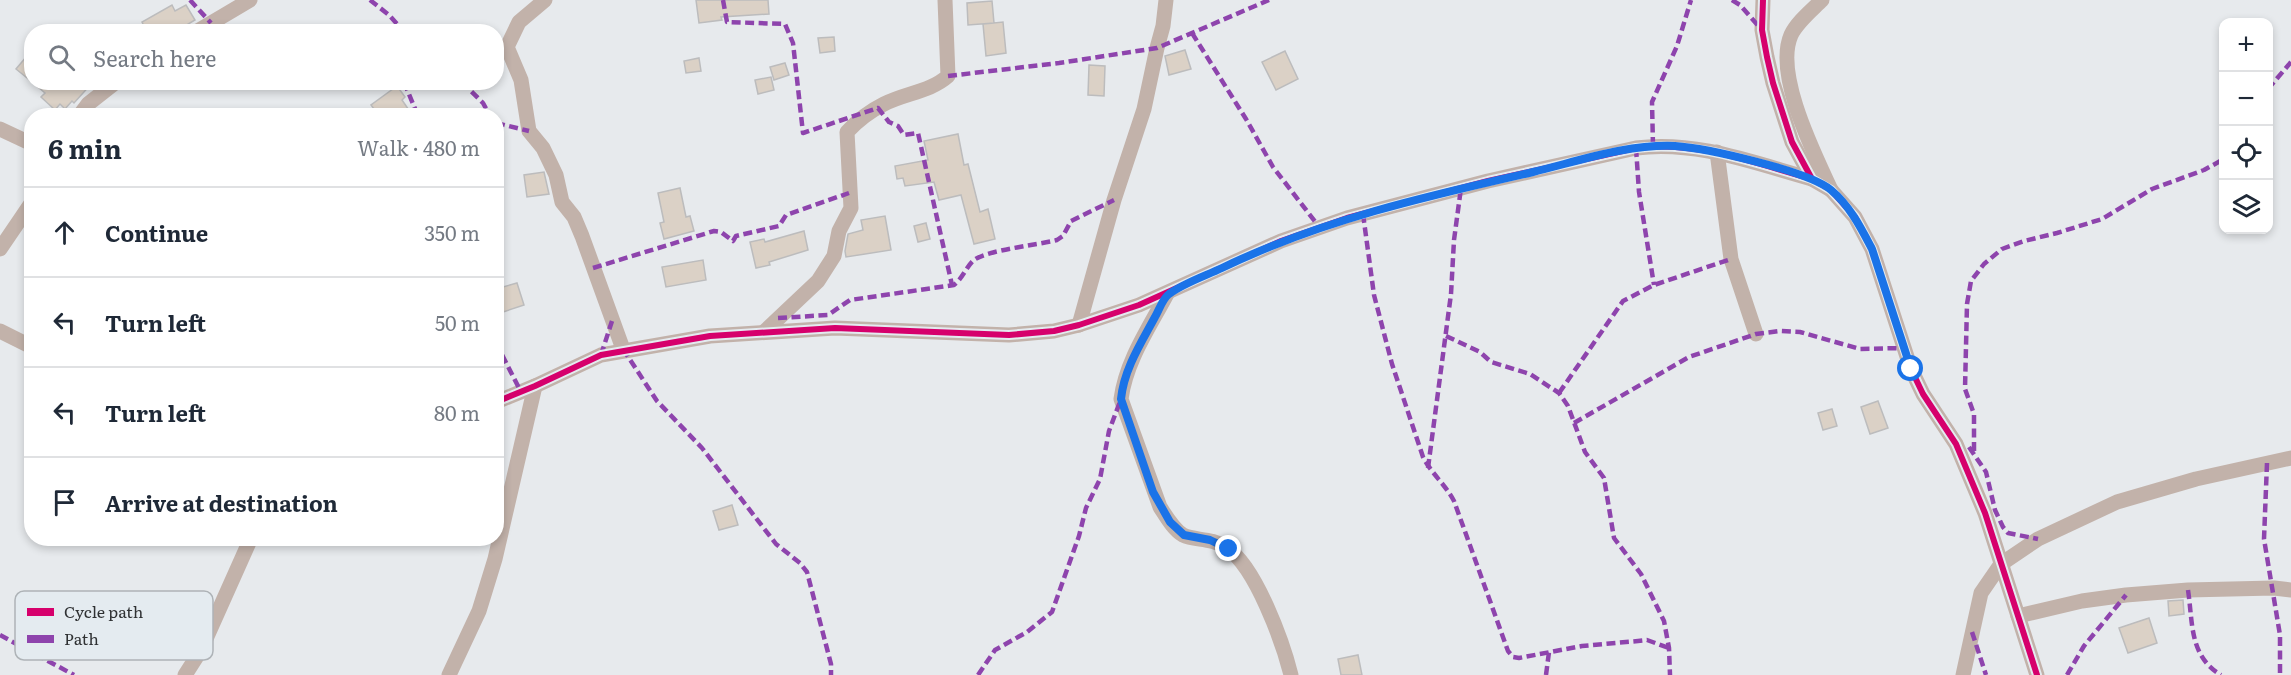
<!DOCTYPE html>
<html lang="en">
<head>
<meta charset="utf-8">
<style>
  :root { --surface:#fff; --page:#f6f6f7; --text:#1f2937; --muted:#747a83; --line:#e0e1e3 }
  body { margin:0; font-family:Literata,serif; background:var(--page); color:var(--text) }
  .controls { position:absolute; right:18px; top:18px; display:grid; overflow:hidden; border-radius:12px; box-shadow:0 3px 9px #0003 }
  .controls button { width:54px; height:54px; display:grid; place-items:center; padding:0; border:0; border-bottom:2px solid var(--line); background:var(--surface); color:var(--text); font:30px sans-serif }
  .stop { position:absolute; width:18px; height:18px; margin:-14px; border:4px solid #1a73e8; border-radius:50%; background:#fff }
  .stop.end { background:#1a73e8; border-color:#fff; box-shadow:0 2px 6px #0008 }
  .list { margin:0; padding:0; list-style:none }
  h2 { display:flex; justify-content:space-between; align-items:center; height:78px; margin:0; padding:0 24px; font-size:26px }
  h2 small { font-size:20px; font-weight:400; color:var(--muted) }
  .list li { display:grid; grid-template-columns:39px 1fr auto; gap:18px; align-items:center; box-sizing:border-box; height:90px; padding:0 24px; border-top:2px solid var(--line) }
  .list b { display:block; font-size:22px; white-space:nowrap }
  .list em { font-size:20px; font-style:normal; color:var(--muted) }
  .icon { flex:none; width:33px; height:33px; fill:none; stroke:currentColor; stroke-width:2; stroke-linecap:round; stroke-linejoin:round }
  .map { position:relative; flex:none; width:2291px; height:675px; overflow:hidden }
  .search { position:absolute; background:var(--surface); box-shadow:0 3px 9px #0003; left:24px; top:24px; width:480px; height:66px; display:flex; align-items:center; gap:15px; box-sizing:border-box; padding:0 21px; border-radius:24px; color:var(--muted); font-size:22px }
  .panel { position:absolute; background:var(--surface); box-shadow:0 3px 9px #0003; left:24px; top:108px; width:480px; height:438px; border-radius:24px }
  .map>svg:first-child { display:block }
  .building { fill:#dbd1c6; stroke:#bcbcbd; stroke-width:1.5 }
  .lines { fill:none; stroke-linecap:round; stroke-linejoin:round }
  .minor { stroke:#c2b2aa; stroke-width:15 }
  .quiet { stroke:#8e44ad; stroke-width:4.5; stroke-dasharray:9 4.5; stroke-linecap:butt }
  .cycleway-casing { stroke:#e4ebf0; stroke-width:10 }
  .cycleway { stroke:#d6006c; stroke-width:6 }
  .route { stroke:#1a73e8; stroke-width:8 }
  .key { fill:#e4ebf0; stroke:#aeb3b7; stroke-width:1.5 }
  .key-label { font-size:16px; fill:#2f3133 }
</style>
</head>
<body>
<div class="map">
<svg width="2291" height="675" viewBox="0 0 2291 675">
  <rect width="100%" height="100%" fill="#e7eaed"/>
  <g class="building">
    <polygon points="696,0 768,0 769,14 721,17 722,20 699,23"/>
    <polygon points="992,1 994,23 1003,22 1006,53 986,56 983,24 994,23 968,25 967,3"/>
    <polygon points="172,5 175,11 186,5 195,20 175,32 147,32 142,22"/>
    <polygon points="834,37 835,51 820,53 818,38"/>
    <polygon points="32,50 32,82 16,69"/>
    <polygon points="1185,50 1191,69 1169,75 1165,56"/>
    <polygon points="1285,51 1298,79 1276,90 1262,62"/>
    <polygon points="699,58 701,71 686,73 684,61"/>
    <polygon points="785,63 789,75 774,80 770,67"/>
    <polygon points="1089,65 1105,66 1104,96 1088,95"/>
    <polygon points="771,77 774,90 758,94 755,80"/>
    <polygon points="32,82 93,82 74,103 72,101 65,109 60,104 55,110 41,97 45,93"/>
    <polygon points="397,86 405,97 402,100 413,116 379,116 371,105"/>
    <polygon points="958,134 964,165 968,164 980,212 988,209 995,239 974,244 961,195 939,200 934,182 905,186 903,178 897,179 895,166 928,160 924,141"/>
    <polygon points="544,172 549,194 527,197 524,175"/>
    <polygon points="680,188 686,217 690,216 694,231 664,239 660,223 664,222 658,193"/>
    <polygon points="885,216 891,250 846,257 845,251 848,234 863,230 861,220"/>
    <polygon points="926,223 930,239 918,242 914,226"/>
    <polygon points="804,231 808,250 769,262 770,265 756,268 750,242 764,239 765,242"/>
    <polygon points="703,260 706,280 666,287 662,267"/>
    <polygon points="517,283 524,305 503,312 496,289"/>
    <polygon points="1878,401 1888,428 1870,434 1861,407"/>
    <polygon points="1832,409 1837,426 1823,430 1818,413"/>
    <polygon points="732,505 738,525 719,530 713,511"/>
    <polygon points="2183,600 2184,614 2169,616 2168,601"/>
    <polygon points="2149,618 2157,643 2128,653 2119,628"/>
    <polygon points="1358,655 1362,675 1341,675 1338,659"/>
  </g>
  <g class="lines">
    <g class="minor">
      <polyline points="545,0 519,22 507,47 521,80 529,131 543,148 556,175 562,202 574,217 582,236 623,349"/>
      <polyline points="1763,0 1762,30 1767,57 1773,83 1792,142 1812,179 1831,190 1855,217 1872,249 1911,369 1923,394 1956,444 1985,513 2037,675"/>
      <path d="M1822,0C1812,10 1797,22 1791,35C1774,74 1814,153 1831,190"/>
      <polyline points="196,32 250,0"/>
      <polyline points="79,116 88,104 116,82"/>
      <polyline points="0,129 32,144"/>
      <polyline points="1717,152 1731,259 1756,334"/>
      <polyline points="0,249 32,202"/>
      <path d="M1167,294C1149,328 1126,361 1121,399L1160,507C1166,516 1173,529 1183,535C1195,541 1211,537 1227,548C1256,567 1283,643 1291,675"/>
      <polyline points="1079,325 1114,200 1144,109 1157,48 1163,26 1166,0"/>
      <polyline points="0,331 32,347"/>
      <path d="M764,332L818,281L834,256L839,231L851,208L847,132C857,121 870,111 884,104C905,93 930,92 948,76L945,0"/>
      <path d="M496,402L535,386L601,355L710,336L835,328L1009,335L1054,331L1079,325L1139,305L1281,241L1347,218L1488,181L1636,148C1696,140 1754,163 1812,179"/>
      <polyline points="2018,616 2082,601 2126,595 2188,590 2274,588 2291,590"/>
      <polyline points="185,675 201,650 251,538"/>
      <polyline points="449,675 479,611 495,559 535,386"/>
      <polyline points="1963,675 1981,593 2001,564 2038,539 2117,502 2196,479 2291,458"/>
    </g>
    <g class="quiet">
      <polyline points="190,0 211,23"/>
      <polyline points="370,0 389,15 404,32"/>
      <polyline points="723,0 727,22 785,24 793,43 803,133 878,108 889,122 898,126 904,135 918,133 952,285"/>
      <polyline points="1732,0 1740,5 1762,30"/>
      <polyline points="1192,33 1246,119 1273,167 1320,228"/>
      <polyline points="948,76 1059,63 1157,48 1269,0"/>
      <polyline points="404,82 418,116"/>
      <polyline points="462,82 483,103 490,116"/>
      <polyline points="2268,89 2291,62"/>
      <polyline points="496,123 529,131"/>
      <polyline points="1653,146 1652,102 1677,46 1691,0"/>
      <polyline points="1636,148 1639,192 1654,285"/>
      <path d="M1363,214L1374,295L1392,364L1423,457C1431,473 1445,484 1454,501L1508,651L1513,657L1519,658L1582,646L1638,641L1647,640L1669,648"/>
      <polyline points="593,268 714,231 721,232 733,241 736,236 779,226 786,215 849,193"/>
      <path d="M778,318L828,315L850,300L954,285C963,278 966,267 974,260C987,250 1038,245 1057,240L1063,236L1071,221L1114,200"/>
      <polyline points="1446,336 1480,352 1491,362 1530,374 1559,393 1568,406 1585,452 1604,478 1614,538 1641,574 1664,621 1669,648 1670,675"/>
      <polyline points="496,343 521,392"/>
      <polyline points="623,349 657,401 702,448 776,544 800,563 807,572 831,664 831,675"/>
      <polyline points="601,355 612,321"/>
      <polyline points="1559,393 1623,301 1654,285 1731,259"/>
      <polyline points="1574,423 1689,357 1756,334 1780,331 1800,332 1860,349 1903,348"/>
      <polyline points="1969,447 1986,472 1995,510 2003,527 2008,533 2038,539"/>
      <polyline points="1974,451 1974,414 1965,389 1967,304 1971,281 1984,264 2002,249 2024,241 2057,233 2102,219 2152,189 2204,170 2224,159"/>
      <polyline points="2267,463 2264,539 2280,635 2280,675"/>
      <polyline points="1428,468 1451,294 1454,240 1461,188"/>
      <path d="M2188,590C2193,623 2189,656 2221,675"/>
      <polyline points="1972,632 1986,675"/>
      <polyline points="0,635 74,675"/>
      <polyline points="978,675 995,650 1027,632 1052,612 1079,536 1086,508 1100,479 1109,431 1121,399"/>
      <polyline points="1546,675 1549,652"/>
      <polyline points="2067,675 2084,646 2126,595"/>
    </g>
    <defs>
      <g id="cycleway">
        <polyline points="1763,0 1762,30 1767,57 1773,83 1792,142 1812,179 1831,190 1855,217 1872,249 1911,369 1923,394 1956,444 1985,513 2037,675"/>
        <path d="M496,402L535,386L601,355L710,336L835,328L1009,335L1054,331L1079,325L1139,305L1281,241L1347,218L1488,181L1636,148C1696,140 1754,163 1812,179"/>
      </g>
    </defs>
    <use href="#cycleway" class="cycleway-casing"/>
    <use href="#cycleway" class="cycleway"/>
  </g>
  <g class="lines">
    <path class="route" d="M1229,549L1210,540L1184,535L1170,522L1153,492L1121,399C1124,369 1141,343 1155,317C1159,310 1163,298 1169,294C1184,283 1205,276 1222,268C1321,220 1427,196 1533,172C1579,161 1627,144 1675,146C1706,148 1808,171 1831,190C1850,206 1861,228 1872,249L1911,369"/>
  </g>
  <rect x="15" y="591" width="198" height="69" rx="9" class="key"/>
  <rect x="27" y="608" width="27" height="8" fill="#d6006c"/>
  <rect x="27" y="635" width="27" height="8" fill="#8e44ad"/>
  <g class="key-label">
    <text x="64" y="618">Cycle path</text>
    <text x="64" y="645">Path</text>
  </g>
</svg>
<div class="controls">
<button>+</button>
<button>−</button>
<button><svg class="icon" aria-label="locate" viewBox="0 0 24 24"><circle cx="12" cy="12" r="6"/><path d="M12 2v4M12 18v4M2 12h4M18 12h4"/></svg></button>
<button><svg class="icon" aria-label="layers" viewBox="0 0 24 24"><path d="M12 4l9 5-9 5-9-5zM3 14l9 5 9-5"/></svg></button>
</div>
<div class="stop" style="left:1911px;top:369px"></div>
<div class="stop end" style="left:1229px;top:549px"></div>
<div class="search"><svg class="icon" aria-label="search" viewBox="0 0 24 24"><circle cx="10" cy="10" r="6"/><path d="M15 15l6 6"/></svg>Search here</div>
<section class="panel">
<h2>6 min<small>Walk · 480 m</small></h2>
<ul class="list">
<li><svg class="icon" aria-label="ahead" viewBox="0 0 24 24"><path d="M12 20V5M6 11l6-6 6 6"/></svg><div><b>Continue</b></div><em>350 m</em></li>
<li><svg class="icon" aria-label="left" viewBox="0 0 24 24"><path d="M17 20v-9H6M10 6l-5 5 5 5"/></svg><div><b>Turn left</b></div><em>50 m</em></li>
<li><svg class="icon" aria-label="left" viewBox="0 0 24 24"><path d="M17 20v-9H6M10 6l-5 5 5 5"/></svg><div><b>Turn left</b></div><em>80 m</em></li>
<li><svg class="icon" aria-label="arrive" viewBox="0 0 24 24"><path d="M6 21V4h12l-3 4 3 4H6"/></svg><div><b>Arrive at destination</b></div></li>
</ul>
</section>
</div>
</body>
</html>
